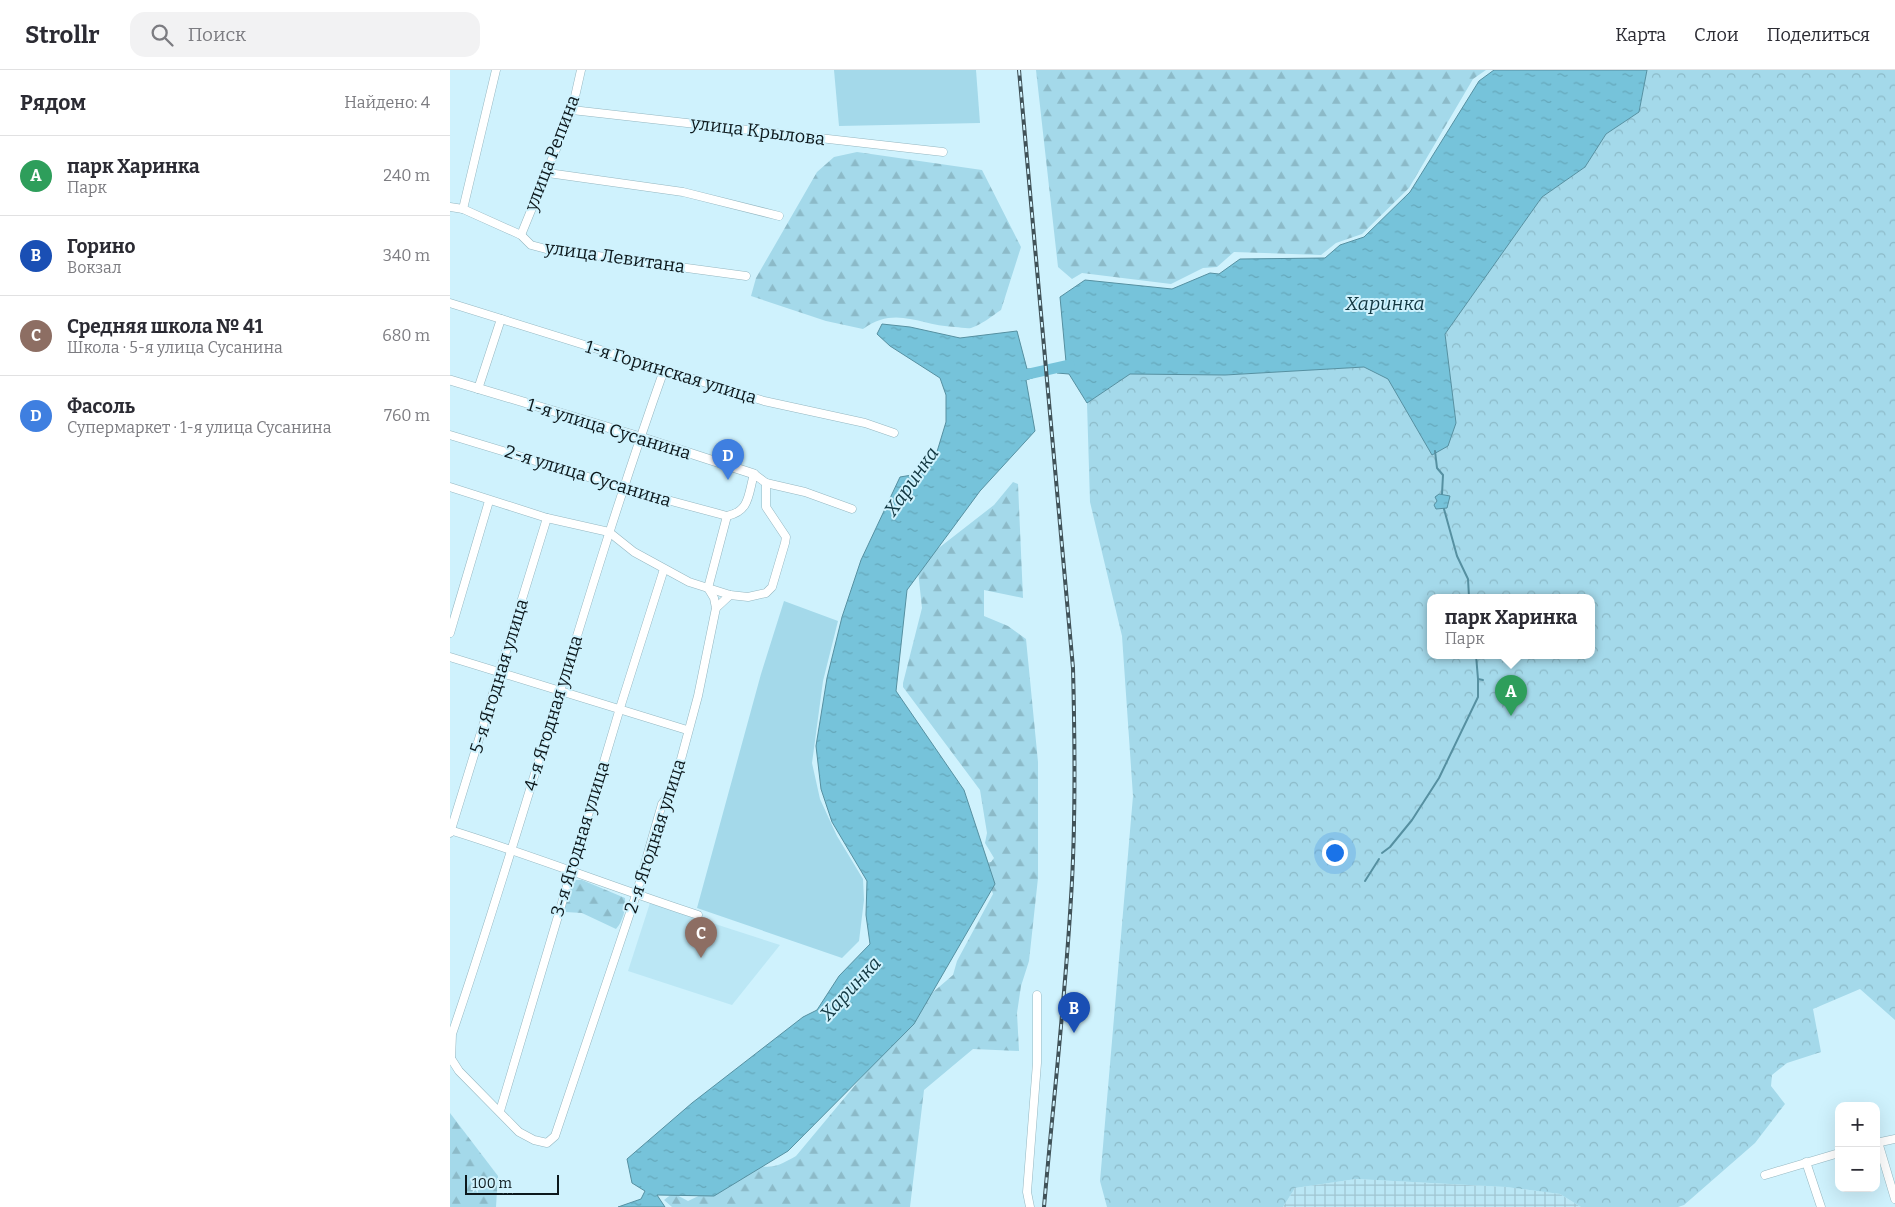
<!DOCTYPE html>
<html lang="ru">
<head>
<meta charset="utf-8">
<style>
  :root { --surface:#fff; --page:#f2f2f3; --text:#2b2b33; --muted:#7c7c81; --line:#e1e1e2; --accent:#2563eb }
  body { margin:0; font-family:Bitter,serif; background:var(--page); color:var(--text) }
  .controls { position:absolute; right:15px; bottom:15px; display:grid; overflow:hidden; border-radius:10px; box-shadow:0 5px 20px #0002 }
  .controls button { width:45px; height:45px; display:grid; place-items:center; padding:0; border:0; border-bottom:1px solid var(--line); background:var(--surface); color:var(--text); font:25px sans-serif }
  .scale { position:absolute; left:15px; bottom:12px; width:94px; box-sizing:border-box; padding-left:5px; border:2px solid #0c181c; border-top:0; font-size:14px; line-height:18px; white-space:nowrap; color:#0c181c; -webkit-text-stroke:4px #cff2fd; paint-order:stroke }
  .you { position:absolute; left:884px; top:782px; width:18px; height:18px; margin:-12px; border:4px solid #fff; border-radius:50%; background:#1a73e8; box-shadow:0 0 0 8px #1a73e833 }
  .badge { display:grid; place-items:center; width:32px; height:32px; border-radius:50%; background:var(--accent); color:#fff; font-size:16px; font-weight:700 }
  .pin { position:absolute; translate:-50% -41px; filter:drop-shadow(0 1px 2px #0008) }
  .pin::after { content:''; position:absolute; top:26px; width:18px; height:15px; background:inherit; clip-path:polygon(0 0,100% 0,50% 100%) }
  .popup { position:absolute; left:977px; top:524px; width:168px; height:65px; box-sizing:border-box; display:grid; place-content:center; border-radius:10px; background:var(--surface); filter:drop-shadow(0 1px 4px #0005); font-size:16px; white-space:nowrap; color:var(--muted) }
  .popup b { font-size:19px; color:var(--text) }
  .popup::after { content:''; position:absolute; left:50%; top:100%; margin-left:-10px; border:10px solid transparent; border-top-color:var(--surface) }
  .list { margin:0; padding:0; list-style:none }
  h2 { display:flex; justify-content:space-between; align-items:center; height:65px; margin:0; padding:0 20px; font-size:21px }
  h2 small { font-size:16px; font-weight:400; color:var(--muted) }
  .list li { display:grid; grid-template-columns:32px 1fr auto; gap:15px; align-items:center; box-sizing:border-box; height:80px; padding:0 20px; border-top:1px solid var(--line) }
  .list b { display:block; font-size:19px; white-space:nowrap }
  .list p { margin:0; font-size:16px; white-space:nowrap; color:var(--muted) }
  .list em { font-size:16px; font-style:normal; color:var(--muted) }
  .icon { flex:none; width:28px; height:28px; fill:none; stroke:currentColor; stroke-width:2; stroke-linecap:round; stroke-linejoin:round }
  .map { position:relative; flex:none; width:1445px; height:1137px; overflow:hidden }
  header { display:flex; align-items:center; gap:30px; box-sizing:border-box; height:70px; padding:0 25px; background:var(--surface); border-bottom:1px solid var(--line) }
  header strong { font-size:24px }
  nav { display:flex; gap:28px; margin-inline-start:auto; font-size:18px }
  .search { width:350px; height:45px; background:var(--page); display:flex; align-items:center; gap:12px; box-sizing:border-box; padding:0 18px; border-radius:15px; color:var(--muted); font-size:19px }
  main { display:flex }
  aside { flex:1; background:var(--surface) }
  .map>svg:first-child { display:block }
  .built { fill:#bbe7f5 }
  .industrial { fill:url(#industrial-grid) }
  .green { fill:#a4d9ea }
  .forest { fill:url(#forest-firs) }
  .park { fill:url(#park-crowns); fill-rule:evenodd }
  .water { fill:url(#water-ripples); stroke:#5690a1 }
  .lines { fill:none; stroke-linecap:round; stroke-linejoin:round }
  .stream { stroke:#5690a1; stroke-width:2 }
  .river { stroke:#76c3da; stroke-width:11 }
  .minor-casing { stroke:#95b7c1; stroke-width:9 }
  .tertiary-casing { stroke:#95b7c1; stroke-width:10 }
  .minor { stroke:#fff; stroke-width:8 }
  .tertiary { stroke:#fff; stroke-width:9 }
  .rail-casing { stroke:#405258; stroke-width:4 }
  .rail { stroke:#cff2fd; stroke-width:2; stroke-dasharray:5.5; stroke-linecap:butt }
  .labels { text-anchor:middle; stroke-width:4; stroke-linejoin:round; paint-order:stroke }
  .street-label { font-size:18px; fill:#0c181c; stroke:#cff2fd }
  .water-label { font-size:19px; font-style:italic; fill:#123741; stroke:#cff2fd }
</style>
</head>
<body>
<header>
<strong>Strollr</strong>
<div class="search"><svg class="icon" aria-label="search" viewBox="0 0 24 24"><circle cx="10" cy="10" r="6"/><path d="M15 15l6 6"/></svg>Поиск</div>
<nav><a>Карта</a><a>Слои</a><a>Поделиться</a></nav>
</header>
<main>
<aside>
<h2>Рядом<small>Найдено: 4</small></h2>
<ul class="list">
<li><span class="badge" style="background:#2e9e5b">A</span><div><b>парк Харинка</b><p>Парк</p></div><em>240 m</em></li>
<li><span class="badge" style="background:#1a4fb4">B</span><div><b>Горино</b><p>Вокзал</p></div><em>340 m</em></li>
<li><span class="badge" style="background:#8d6e63">C</span><div><b>Средняя школа № 41</b><p>Школа · 5-я улица Сусанина</p></div><em>680 m</em></li>
<li><span class="badge" style="background:#3f7fe0">D</span><div><b>Фасоль</b><p>Супермаркет · 1-я улица Сусанина</p></div><em>760 m</em></li>
</ul>
</aside>
<div class="map">
<svg width="1445" height="1137" viewBox="0 0 1445 1137">
  <defs>
    <pattern id="industrial-grid" width="8" height="8" patternUnits="userSpaceOnUse" patternTransform="scale(1.25)"><rect width="8" height="8" fill="#bbe7f5"/><path d="M0 4h8M4 0v8" fill="none" stroke="#a0c5d1"/></pattern>
    <pattern id="forest-firs" width="22" height="20" patternUnits="userSpaceOnUse" patternTransform="scale(1.25)"><rect width="22" height="20" fill="#a4d9ea"/><path d="M5 1l3.5 6h-7zM16 11l3.5 6h-7z" fill="#8cbac8"/></pattern>
    <pattern id="park-crowns" width="20" height="18" patternUnits="userSpaceOnUse" patternTransform="scale(1.25)"><rect width="20" height="18" fill="#a4d9ea"/><path d="M2 6a3 3 0 1 1 6 0M12 15a3 3 0 1 1 6 0" fill="none" stroke="#8cbac8"/></pattern>
    <pattern id="water-ripples" width="26" height="14" patternUnits="userSpaceOnUse" patternTransform="scale(1.25)"><rect width="26" height="14" fill="#76c3da"/><path d="M2 4q2-2 4 0t4 0M15 11q2-2 4 0t4 0" fill="none" stroke="#65a7ba"/></pattern>
  </defs>
  <rect width="100%" height="100%" fill="#cff2fd"/>
  <polygon class="built" points="200,833 330,875 282,935 178,901"/>
  <polygon class="industrial" points="906,1109 1056,1117 1110,1124 1131,1137 833,1137 845,1118"/>
  <g class="green">
    <polygon points="384,0 526,0 530,53 389,56"/>
    <polygon points="334,531 388,551 373,611 362,693 370,729 387,766 413,809 414,830 409,871 392,888 247,838 311,604"/>
  </g>
  <g class="forest">
    <polygon points="586,0 1036,0 1023,9 959,118 912,164 886,173 871,185 784,182 767,197 753,198 721,214 632,203 622,209 608,197"/>
    <path d="M407,82L532,100L571,177L551,240C542,246 531,255 521,258C517,259 510,257 505,257C470,256 446,235 413,259L376,251L301,226L306,208L367,102L384,87Z"/>
    <path d="M563,412L568,414L573,528L534,520V546L558,556L576,569L588,692V808L579,891L571,916L567,943L569,981L523,979L474,1020L460,1137H222L214,1130L223,1123L238,1131L311,1096C325,1099 335,1092 346,1086L482,923L503,905L507,891L543,824L533,793L541,792L544,788L535,773L537,763L530,720L453,617V613L472,538L468,501L472,491L544,435Z"/>
    <path d="M124,810H132L175,828C176,839 173,851 166,859L132,843L115,842V832Z"/>
    <polygon points="0,1043 48,1106 46,1137 0,1137"/>
  </g>
  <path class="park" d="M1197,0H1445V950L1410,919L1363,939L1371,982L1337,993L1322,1005L1321,1016L1335,1034L1305,1073L1234,1135L1228,1137H1131L1110,1124L1056,1117L906,1109L845,1118L833,1137H657L650,1111L683,726L672,566L640,432L637,333L680,304L775,305L914,297L938,308L982,385L1006,353L995,264L1092,127L1135,97L1156,64L1189,42ZM981,527H1141V585H981Z"/>
  <g class="water">
    <polygon points="1044,0 1197,0 1189,42 1156,64 1135,97 1092,127 995,264 1006,353 998,376 982,385 938,309 914,297 775,305 680,304 637,333 619,304 607,303 606,296 616,292 610,227 635,210 722,219 760,203 769,204 790,189 875,188 890,175 914,167 960,122 1029,11"/>
    <polygon points="432,254 460,257 510,268 567,261 577,299 588,299 588,306 576,310 585,361 530,421 457,520 446,621 514,720 545,814 464,954 338,1081 264,1126 207,1125 215,1137 168,1137 191,1129 195,1121 182,1113 177,1089 242,1033 353,947 367,940 389,906 420,874 416,845 417,811 382,752 371,719 366,676 377,608 392,547 411,490 450,407 468,404 486,385 496,352 496,325 490,308 440,276 427,264"/>
    <polygon points="989,424 1000,426 997,438 986,439 984,435 987,431 985,427"/>
  </g>
  <g class="lines">
    <g class="stream">
      <polyline points="985,381 987,398 993,405 992,424"/>
      <polyline points="994,439 1007,486 1018,509 1019,527"/>
      <polyline points="1026,585 1028,609 1033,610"/>
      <polyline points="932,783 940,777 962,750 989,708 1028,627 1028,609"/>
      <polyline points="915,811 929,789"/>
    </g>
    <polyline class="river" points="574,305 619,295"/>
    <defs>
      <g id="minor">
        <polyline points="122,40 493,82"/>
        <polyline points="98,103 233,122 329,146"/>
        <polyline points="0,137 13,139 71,165 81,175 96,179 296,206"/>
        <polyline points="13,139 46,0"/>
        <polyline points="71,165 122,40 131,0"/>
        <polyline points="0,233 314,331 415,353 444,363"/>
        <polyline points="28,319 51,249"/>
        <polyline points="0,365 184,421 277,446"/>
        <polyline points="0,417 97,448 159,462 184,482 239,512 280,525 298,527 316,523 322,517 335,473 336,467 316,437 316,413"/>
        <polyline points="266,538 280,525"/>
        <polyline points="0,563 39,431"/>
        <polyline points="0,587 237,660"/>
        <path d="M0,760C84,786 165,818 248,845"/>
        <polyline points="0,763 97,448"/>
        <path d="M0,987L9,1001L69,1062L84,1070L97,1073L105,1066L186,825L212,734L223,719L248,626L266,538L264,528L258,518L277,446C300,441 298,425 304,404L316,413L355,422L402,439"/>
        <path d="M1,989L2,964C77,744 136,519 214,300"/>
        <polyline points="50,1041 170,638 214,499"/>
        <polyline points="1428,1072 1445,1129"/>
        <polyline points="1426,1073 1445,1069"/>
        <polyline points="1356,1092 1371,1137"/>
        <polyline points="1315,1105 1389,1083"/>
        <polyline points="580,1137 577,1122 587,993 587,925"/>
      </g>
      <polyline id="tertiary" points="0,310 190,367 304,404"/>
    </defs>
    <use href="#minor" class="minor-casing"/>
    <use href="#tertiary" class="tertiary-casing"/>
    <use href="#minor" class="minor"/>
    <use href="#tertiary" class="tertiary"/>
    <defs>
      <path id="rail" d="M569,0L623,598C625,675 626,752 621,828C615,931 603,1034 594,1137"/>
    </defs>
    <use href="#rail" class="rail-casing"/>
    <use href="#rail" class="rail"/>
  </g>
  <g class="labels">
    <g class="street-label">
      <text transform="translate(308 61) rotate(7)" y="6">улица Крылова</text>
      <text transform="translate(102 83) rotate(-69)" y="6">улица Репина</text>
      <text transform="translate(165 187) rotate(8)" y="6">улица Левитана</text>
      <text transform="translate(221 302) rotate(17)" y="6">1-я Горинская улица</text>
      <text transform="translate(159 359) rotate(17)" y="6">1-я улица Сусанина</text>
      <text transform="translate(138 406) rotate(17)" y="6">2-я улица Сусанина</text>
      <text transform="translate(49 606) rotate(-73)" y="6">5-я Ягодная улица</text>
      <text transform="translate(103 643) rotate(-73)" y="6">4-я Ягодная улица</text>
      <text transform="translate(205 766) rotate(-72)" y="6">2-я Ягодная улица</text>
      <text transform="translate(130 769) rotate(-73)" y="6">3-я Ягодная улица</text>
    </g>
    <g class="water-label">
      <text x="935" y="240">Харинка</text>
      <text transform="translate(461 411) rotate(-55)" y="7">Харинка</text>
      <text transform="translate(400 918) rotate(-47)" y="7">Харинка</text>
    </g>
  </g>
</svg>
<div class="controls">
<button>+</button>
<button>−</button>
</div>
<div class="scale">100 m</div>
<div class="you"></div>
<div class="pin badge" style="left:1061px;top:646px;background:#2e9e5b">A</div>
<div class="popup"><b>парк Харинка</b>Парк</div>
<div class="pin badge" style="left:624px;top:963px;background:#1a4fb4">B</div>
<div class="pin badge" style="left:251px;top:888px;background:#8d6e63">C</div>
<div class="pin badge" style="left:278px;top:410px;background:#3f7fe0">D</div>
</div>
</main>
</body>
</html>
